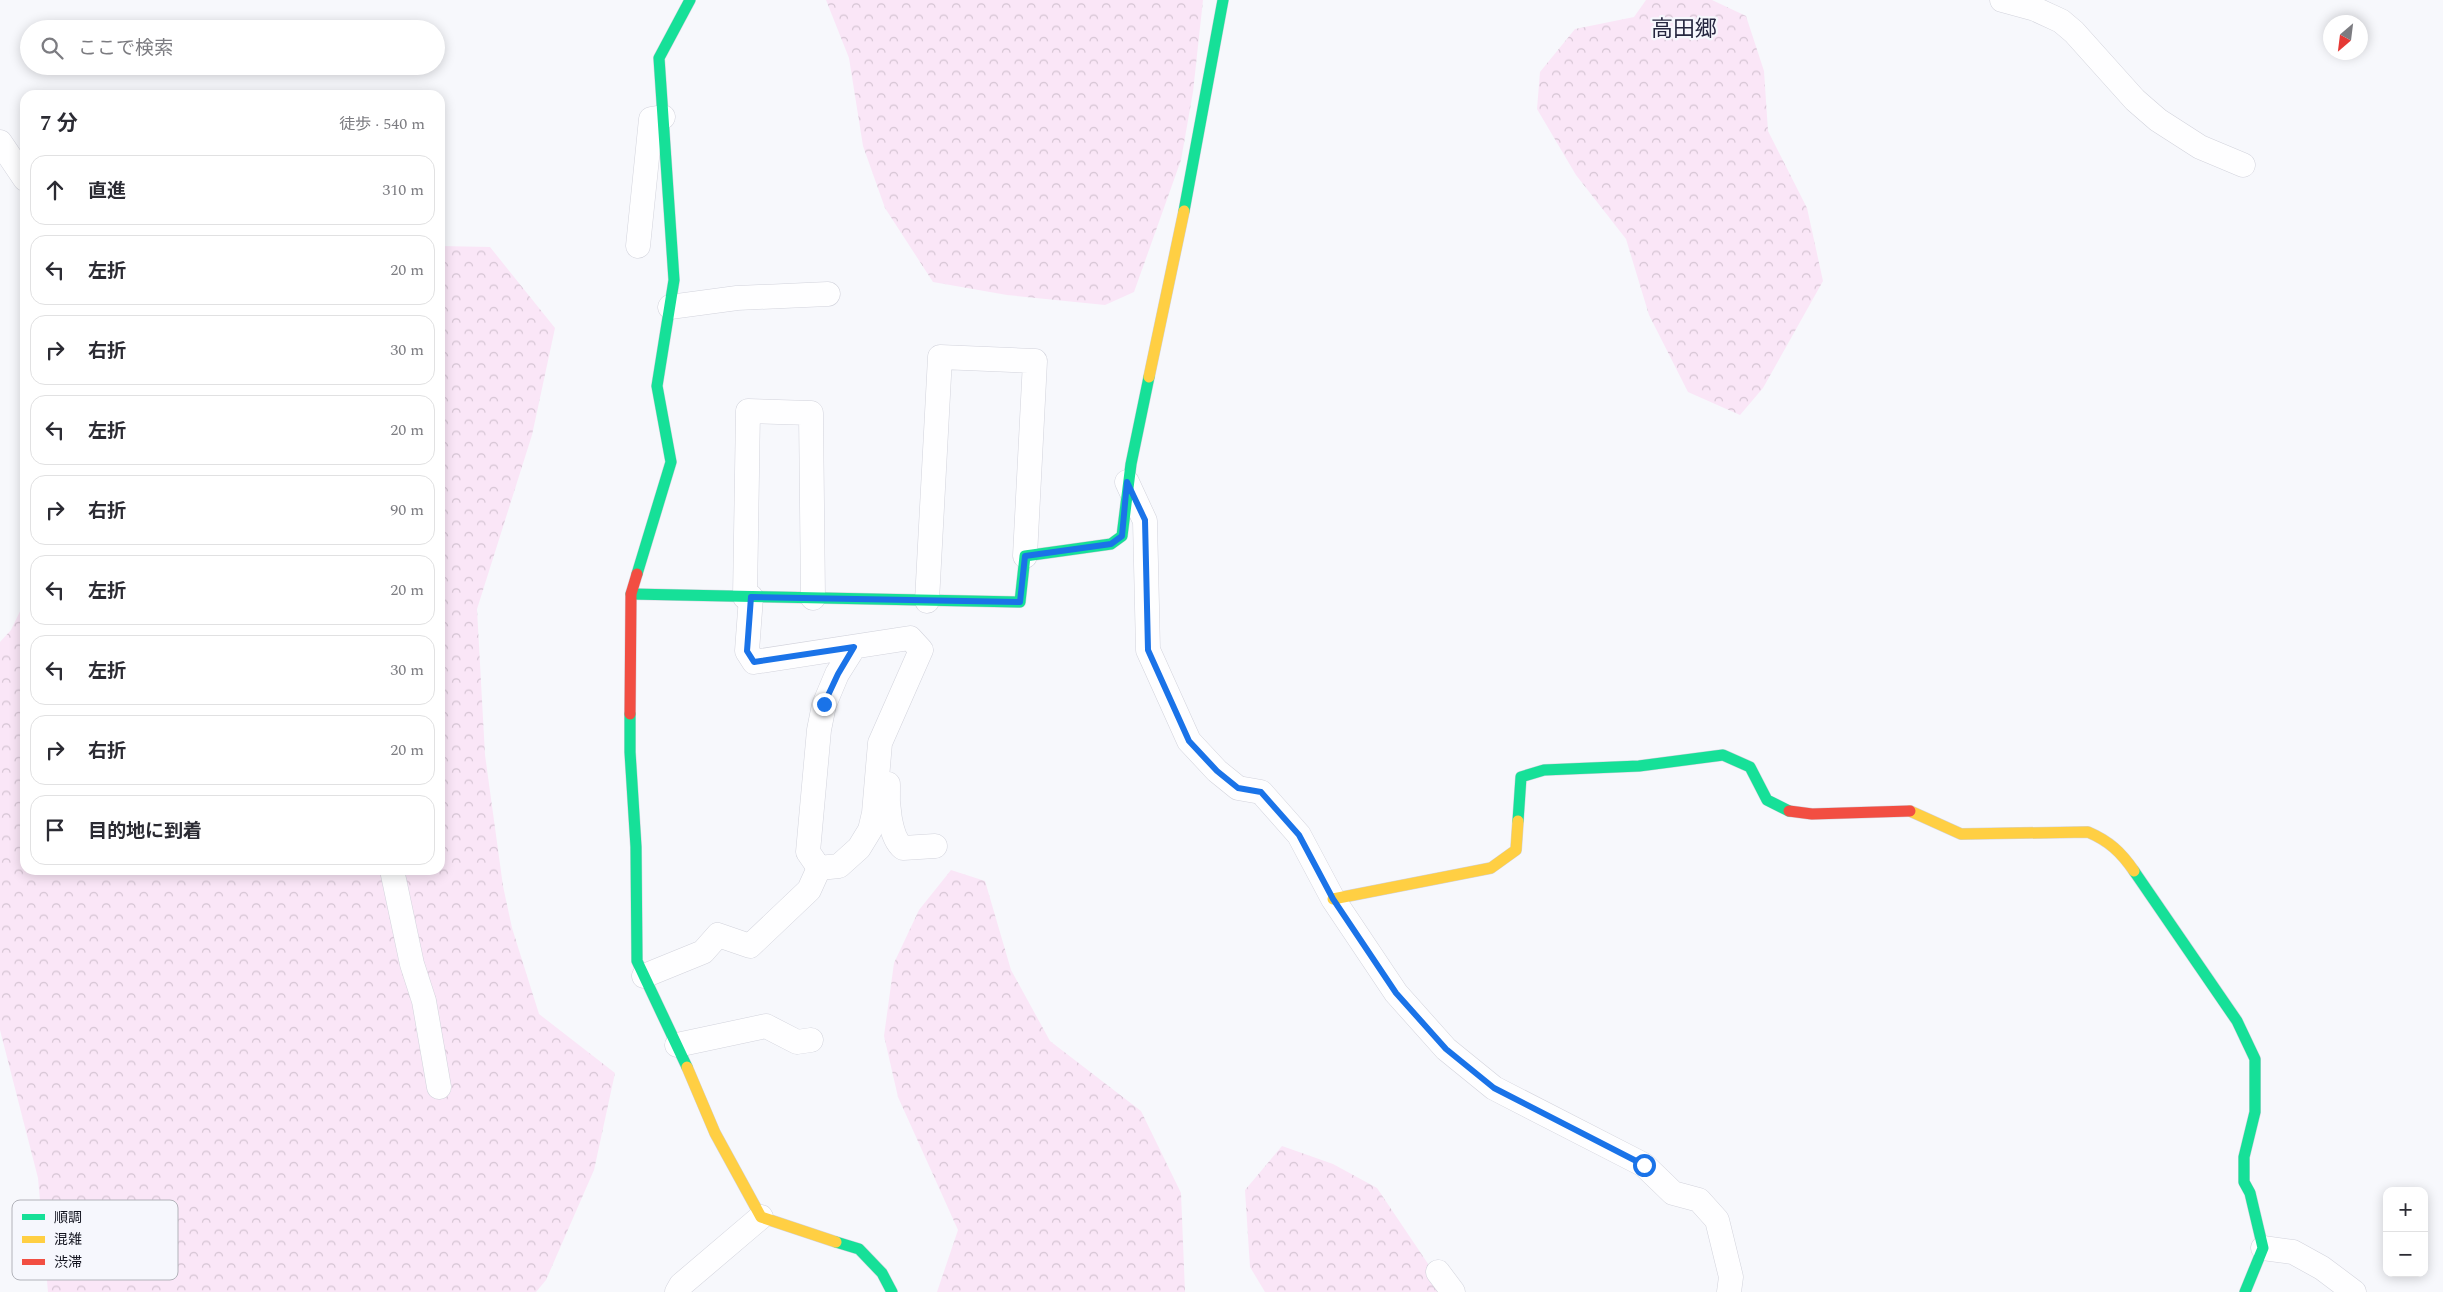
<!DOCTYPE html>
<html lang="ja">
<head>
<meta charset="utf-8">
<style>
  :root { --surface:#fff; --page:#f7f7f7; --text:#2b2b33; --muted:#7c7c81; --line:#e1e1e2 }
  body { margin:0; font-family:Spectral,"Noto Sans JP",serif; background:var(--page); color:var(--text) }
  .controls { position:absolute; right:15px; bottom:15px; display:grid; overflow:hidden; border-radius:10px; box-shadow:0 2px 12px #0003 }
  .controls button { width:45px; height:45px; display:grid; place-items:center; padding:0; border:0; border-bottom:1px solid var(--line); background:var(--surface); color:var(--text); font:25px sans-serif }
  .compass { position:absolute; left:2323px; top:15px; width:45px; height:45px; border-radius:50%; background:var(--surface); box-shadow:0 2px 12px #0003; rotate:208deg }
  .stop { position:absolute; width:15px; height:15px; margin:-11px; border:4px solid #1a73e8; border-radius:50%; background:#fff }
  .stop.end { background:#1a73e8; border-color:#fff; box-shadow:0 1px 5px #0008 }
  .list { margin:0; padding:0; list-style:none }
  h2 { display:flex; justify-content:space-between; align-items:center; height:65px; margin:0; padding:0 20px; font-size:21px }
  h2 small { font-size:16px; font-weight:400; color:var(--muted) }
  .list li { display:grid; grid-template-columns:32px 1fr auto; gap:15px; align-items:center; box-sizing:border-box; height:70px; margin:0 10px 10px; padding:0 10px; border:1px solid var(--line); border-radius:15px }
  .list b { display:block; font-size:19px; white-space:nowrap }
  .list em { font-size:16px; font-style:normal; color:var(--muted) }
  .icon { flex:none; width:28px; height:28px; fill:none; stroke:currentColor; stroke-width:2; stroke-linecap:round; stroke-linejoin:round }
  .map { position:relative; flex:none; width:2443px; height:1292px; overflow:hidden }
  .search { position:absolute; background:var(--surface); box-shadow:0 2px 12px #0003; left:20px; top:20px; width:425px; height:55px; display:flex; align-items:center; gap:12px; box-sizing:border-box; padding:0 18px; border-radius:28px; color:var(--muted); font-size:19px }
  .panel { position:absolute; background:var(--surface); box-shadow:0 2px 12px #0003; left:20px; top:90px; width:425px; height:785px; border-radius:15px }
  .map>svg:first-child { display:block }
  .forest { fill:url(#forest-crowns) }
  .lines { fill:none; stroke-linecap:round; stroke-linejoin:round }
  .street-casing { stroke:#d2d3dc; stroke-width:25 }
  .fast-casing { stroke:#d2d3dc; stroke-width:12 }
  .slow-casing { stroke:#d2d3dc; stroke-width:12 }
  .jam-casing { stroke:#d2d3dc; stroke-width:12 }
  .street { stroke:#fefeff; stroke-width:24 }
  .fast { stroke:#16e098; stroke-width:11 }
  .slow { stroke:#ffcf43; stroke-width:11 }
  .jam { stroke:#f24e42; stroke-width:11 }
  .route { stroke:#1a73e8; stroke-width:6 }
  .labels { text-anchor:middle; stroke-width:4.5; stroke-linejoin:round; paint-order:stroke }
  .quarter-label { font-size:22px; fill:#25263f; stroke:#f6f7fd }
  .key { fill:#f6f7fd; stroke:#b2b3ba; stroke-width:1 }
  .key-label { font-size:14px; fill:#12131e }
</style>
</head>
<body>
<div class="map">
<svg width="2443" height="1292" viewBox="0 0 2443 1292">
  <defs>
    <pattern id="forest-crowns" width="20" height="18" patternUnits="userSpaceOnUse" patternTransform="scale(1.25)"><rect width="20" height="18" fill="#fae6f7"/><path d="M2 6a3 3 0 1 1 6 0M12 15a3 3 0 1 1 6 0" fill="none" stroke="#d5c4d3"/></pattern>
  </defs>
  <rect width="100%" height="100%" fill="#f7f8fc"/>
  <g class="forest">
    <polygon points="826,0 1203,0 1193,92 1181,160 1134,292 1105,305 1007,295 933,282 885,208 863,146 849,58"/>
    <polygon points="1646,0 1712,0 1746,16 1764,71 1768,131 1807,208 1823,281 1763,388 1740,415 1688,392 1649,315 1626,239 1576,175 1537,109 1540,72 1575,29 1634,17"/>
    <polygon points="440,246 490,247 555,328 532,435 477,609 485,755 503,886 512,928 539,1014 615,1073 594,1170 546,1280 536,1292 48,1292 38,1178 0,1030 0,642 11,630 25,601 25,870 440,870"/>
    <polygon points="951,870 985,881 1011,970 1050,1041 1141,1111 1181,1193 1185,1292 937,1292 958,1230 898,1097 884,1036 894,963 919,910"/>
    <polygon points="1282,1146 1333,1164 1377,1188 1447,1292 1265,1292 1250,1267 1245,1190"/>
  </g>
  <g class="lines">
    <defs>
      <g id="street">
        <polyline points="2002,0 2035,9 2061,21 2074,32 2135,100 2158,120 2200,147 2243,165"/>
        <polyline points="0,142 25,179"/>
        <polyline points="638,246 651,119 663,117"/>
        <polyline points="670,307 737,298 828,294"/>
        <polyline points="1127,482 1145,521 1148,650 1189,741 1217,771 1238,788 1261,792 1299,835 1333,899 1396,993 1446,1049 1494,1088 1644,1165 1673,1193 1699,1200 1717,1220 1731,1277 1729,1292"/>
        <polyline points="745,597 748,411 811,413 813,598"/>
        <polyline points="751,597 747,651 754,662 910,638 921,650 880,743 874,813 870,830 859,848 839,866 819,868 808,852 819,730 824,705 837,674 854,647"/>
        <polyline points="927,601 940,357 1035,361 1025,556"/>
        <path d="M888,784C887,801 889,837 903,848L935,846"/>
        <polyline points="392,870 412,964 424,1001 439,1087"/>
        <polyline points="644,976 703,952 718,935 750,946 809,890 819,868"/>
        <polyline points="677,1045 766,1026 797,1042 811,1040"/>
        <polyline points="2263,1248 2293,1252 2322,1268 2354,1292"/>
        <polyline points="1438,1272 1453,1292"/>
        <polyline points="677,1292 681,1285 761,1217"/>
      </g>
      <g id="fast">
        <polyline points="1184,211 1223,0"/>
        <polyline points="637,574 671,462 657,386 674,280 659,58 690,0"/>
        <polyline points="631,594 1020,602 1025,556 1111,544 1122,536 1131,464 1149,377"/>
        <polyline points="630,714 630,752 636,847 637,961 687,1067"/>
        <polyline points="1518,821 1521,777 1544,770 1639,766 1723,755 1750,767 1767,800 1789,811"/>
        <polyline points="2134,871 2237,1021 2255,1059 2255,1112 2244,1157 2244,1182 2250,1193 2263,1248 2245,1292"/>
        <polyline points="836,1242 859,1249 882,1273 892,1292"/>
      </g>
      <g id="slow">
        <polyline points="1149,377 1184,211"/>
        <path d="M1910,811L1961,834L2088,832C2109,841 2121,852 2134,871"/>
        <polyline points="1333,899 1491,868 1516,850 1518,821"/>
        <polyline points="687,1067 715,1133 761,1217 836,1242"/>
      </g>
      <g id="jam">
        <polyline points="630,714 631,594 637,574"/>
        <polyline points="1789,811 1812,814 1910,811"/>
      </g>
    </defs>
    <use href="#street" class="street-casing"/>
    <use href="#fast" class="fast-casing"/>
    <use href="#slow" class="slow-casing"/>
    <use href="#jam" class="jam-casing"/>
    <use href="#street" class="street"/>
    <use href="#fast" class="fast"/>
    <use href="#slow" class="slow"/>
    <use href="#jam" class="jam"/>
  </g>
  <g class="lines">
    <polyline class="route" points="824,704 838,674 854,647 754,662 747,651 751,597 1020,602 1025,556 1111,544 1122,536 1127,482 1145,520 1148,650 1189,741 1217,771 1238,788 1261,792 1299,835 1333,899 1396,993 1446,1049 1494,1088 1644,1165"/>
  </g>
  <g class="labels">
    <g class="quarter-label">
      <text x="1684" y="36">高田郷</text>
    </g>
  </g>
  <rect x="12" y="1200" width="166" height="80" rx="8" class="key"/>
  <rect x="22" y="1214" width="23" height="6" fill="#16e098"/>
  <rect x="22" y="1236" width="23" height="7" fill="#ffcf43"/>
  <rect x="22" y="1259" width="23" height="6" fill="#f24e42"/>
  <g class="key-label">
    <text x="54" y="1222">順調</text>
    <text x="54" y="1244">混雑</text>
    <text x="54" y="1267">渋滞</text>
  </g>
</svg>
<div class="controls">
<button>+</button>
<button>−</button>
</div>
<svg class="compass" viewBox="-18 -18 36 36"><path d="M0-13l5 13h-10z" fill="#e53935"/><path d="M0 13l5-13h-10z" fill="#7c7c81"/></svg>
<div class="stop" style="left:1644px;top:1165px"></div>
<div class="stop end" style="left:824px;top:704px"></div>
<div class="search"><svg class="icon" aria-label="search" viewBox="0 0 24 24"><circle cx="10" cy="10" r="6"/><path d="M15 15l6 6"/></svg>ここで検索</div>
<section class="panel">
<h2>7 分<small>徒歩 · 540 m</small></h2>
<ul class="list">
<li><svg class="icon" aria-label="ahead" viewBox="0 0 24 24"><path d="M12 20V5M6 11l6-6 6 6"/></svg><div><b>直進</b></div><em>310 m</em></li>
<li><svg class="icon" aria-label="left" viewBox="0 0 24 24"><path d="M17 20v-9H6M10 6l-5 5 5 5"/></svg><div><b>左折</b></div><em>20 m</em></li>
<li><svg class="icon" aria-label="right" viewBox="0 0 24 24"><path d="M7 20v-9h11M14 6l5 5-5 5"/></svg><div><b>右折</b></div><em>30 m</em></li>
<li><svg class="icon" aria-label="left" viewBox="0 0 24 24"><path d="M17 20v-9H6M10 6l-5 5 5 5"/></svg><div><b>左折</b></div><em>20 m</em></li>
<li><svg class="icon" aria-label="right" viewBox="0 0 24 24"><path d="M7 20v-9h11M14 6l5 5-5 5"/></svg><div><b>右折</b></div><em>90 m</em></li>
<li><svg class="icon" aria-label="left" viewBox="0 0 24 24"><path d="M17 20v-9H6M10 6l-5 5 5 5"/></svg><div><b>左折</b></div><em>20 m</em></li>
<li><svg class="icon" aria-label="left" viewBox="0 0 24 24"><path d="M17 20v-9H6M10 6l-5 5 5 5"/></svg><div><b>左折</b></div><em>30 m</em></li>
<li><svg class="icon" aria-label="right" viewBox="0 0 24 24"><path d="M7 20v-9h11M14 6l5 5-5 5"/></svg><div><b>右折</b></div><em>20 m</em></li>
<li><svg class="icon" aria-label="arrive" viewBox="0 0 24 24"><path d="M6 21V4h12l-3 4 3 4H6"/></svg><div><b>目的地に到着</b></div></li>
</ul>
</section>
</div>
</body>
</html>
